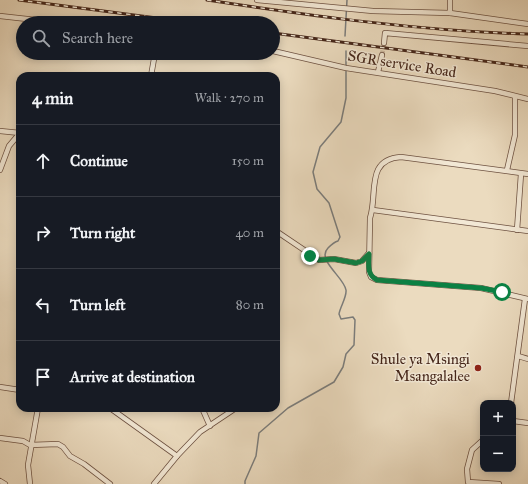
<!DOCTYPE html>
<html lang="en">
<head>
<meta charset="utf-8">
<style>
  :root { --surface:#171b24; --page:#242831; --text:#f1f3f6; --muted:#9ea1a6; --line:#363941 }
  body { margin:0; font-family:"IM FELL Great Primer",serif; background:var(--page); color:var(--text) }
  .controls { position:absolute; right:12px; bottom:12px; display:grid; overflow:hidden; border-radius:8px; box-shadow:0 2px 10px #0003 }
  .controls button { width:36px; height:36px; display:grid; place-items:center; padding:0; border:0; border-bottom:1px solid var(--line); background:var(--surface); color:var(--text); font:20px sans-serif }
  .stop { position:absolute; width:12px; height:12px; margin:-9px; border:3px solid #0b8043; border-radius:50%; background:#fff }
  .stop.end { background:#0b8043; border-color:#fff; box-shadow:0 1px 4px #0008 }
  .list { margin:0; padding:0; list-style:none }
  h2 { display:flex; justify-content:space-between; align-items:center; height:52px; margin:0; padding:0 16px; font-size:17px }
  h2 small { font-size:13px; font-weight:400; color:var(--muted) }
  .list li { display:grid; grid-template-columns:26px 1fr auto; gap:12px; align-items:center; box-sizing:border-box; height:72px; padding:0 16px; border-top:1px solid var(--line) }
  .list b { display:block; font-size:15px; white-space:nowrap }
  .list em { font-size:13px; font-style:normal; color:var(--muted) }
  .icon { flex:none; width:22px; height:22px; fill:none; stroke:currentColor; stroke-width:2; stroke-linecap:round; stroke-linejoin:round }
  .map { position:relative; flex:none; width:528px; height:484px; overflow:hidden }
  .search { position:absolute; background:var(--surface); box-shadow:0 2px 10px #0003; left:16px; top:16px; width:264px; height:44px; display:flex; align-items:center; gap:10px; box-sizing:border-box; padding:0 14px; border-radius:22px; color:var(--muted); font-size:15px }
  .panel { position:absolute; background:var(--surface); box-shadow:0 2px 10px #0003; left:16px; top:72px; width:264px; height:340px; border-radius:12px }
  .map>svg:first-child { display:block }
  .lines { fill:none; stroke-linecap:round; stroke-linejoin:round }
  .stream { stroke:#7b7d7c; stroke-width:1.5 }
  .street-tunnel { stroke:#cab79e; stroke-width:4.5; stroke-dasharray:4.5 2; stroke-linecap:butt }
  .street-casing { stroke:#6e5242; stroke-width:6 }
  .street { stroke:#f2e8d5; stroke-width:4.5 }
  .rail-casing { stroke:#442519; stroke-width:3 }
  .rail { stroke:#f2e8d5; stroke-width:1.5; stroke-dasharray:4.5; stroke-linecap:butt }
  .route { stroke:#0b8043; stroke-width:5 }
  .poi-dot { fill:#8f2418; stroke:#f2e8d5; stroke-width:1.5 }
  .labels { text-anchor:middle; stroke-width:3; stroke-linejoin:round; paint-order:stroke }
  .street-label { font-size:15px; fill:#442519; stroke:#f2e8d5 }
  .poi-label { font-size:15px; fill:#442519; stroke:#f2e8d5; text-anchor:end }
</style>
</head>
<body>
<div class="map">
<svg width="528" height="484" viewBox="0 0 528 484">
  <rect width="100%" height="100%" fill="#ebdbbf"/>
  <filter id="stains"><feTurbulence type="fractalNoise" baseFrequency=".005" numOctaves="4"/><feColorMatrix values="0 0 0 0 .2 0 0 0 0 .09 0 0 0 0 .02 0 0 0 .5 -.17"/></filter>
  <radialGradient id="worn" r=".72"><stop offset=".6" stop-color="#630" stop-opacity="0"/><stop offset="1" stop-color="#630" stop-opacity=".3"/></radialGradient>
  <g class="lines">
    <g class="stream">
      <polyline points="345,36 347,0"/>
      <path d="M245,484V481L256,456L259,433L288,408L334,382L343,367L346,354L354,345L355,320L353,317L341,319L339,314C340,307 347,297 346,290C344,277 316,260 328,248C332,244 334,242 338,241L340,237L329,203L317,189L313,172L320,147L341,122L346,98V51"/>
    </g>
    <polyline class="street-tunnel" points="382,55 384,43"/>
    <defs>
      <g id="street">
        <polyline points="257,0 373,11 450,13 528,24"/>
        <polyline points="450,13 450,0"/>
        <polyline points="0,16 63,23"/>
        <polyline points="384,43 385,33 528,46"/>
        <polyline points="273,51 346,68 495,91 528,99"/>
        <polyline points="378,72 382,55"/>
        <polyline points="151,76 155,53"/>
        <polyline points="0,131 20,133"/>
        <polyline points="0,170 9,146 20,133"/>
        <polyline points="507,170 515,135 515,97"/>
        <path d="M528,174L401,157C365,159 378,194 370,218L369,272L371,277L377,280L481,288L528,299"/>
        <polyline points="373,210 528,231"/>
        <polyline points="517,230 521,174"/>
        <polyline points="276,231 319,260 334,259 356,263 362,261 369,253"/>
        <polyline points="518,356 528,359"/>
        <polyline points="0,387 20,390"/>
        <polyline points="511,403 525,299"/>
        <polyline points="110,408 177,456"/>
        <polyline points="202,408 210,426"/>
        <polyline points="513,421 528,423"/>
        <polyline points="0,438 23,441 30,445 58,444 63,447 70,456 84,464 110,484"/>
        <polyline points="483,440 472,450 467,469 468,482 499,484"/>
        <polyline points="0,481 5,484"/>
        <polyline points="30,484 28,465 38,408"/>
        <polyline points="154,484 177,456 200,432 236,408"/>
      </g>
    </defs>
    <use href="#street" class="street-casing"/>
    <use href="#street" class="street"/>
    <defs>
      <g id="rail">
        <polyline points="19,0 195,23"/>
        <path d="M207,0C314,16 420,31 528,34"/>
        <polyline points="273,33 528,67"/>
      </g>
    </defs>
    <use href="#rail" class="rail-casing"/>
    <use href="#rail" class="rail"/>
  </g>
  <g class="lines">
    <path class="route" d="M310,256L319,260L334,259L356,263L362,261L369,254C369,264 366,274 377,280L481,288L502,292"/>
  </g>
  <circle class="poi-dot" cx="478" cy="368" r="4"/>
  <g class="labels">
    <g class="street-label">
      <text transform="translate(402 64) rotate(9)" y="5">SGR service Road</text>
    </g>
    <g class="poi-label">
      <text x="470" y="364">Shule ya Msingi<tspan x="470" dy="17">Msangalalee</tspan></text>
    </g>
  </g>
  <rect width="100%" height="100%" filter="url(#stains)"/>
  <rect width="100%" height="100%" fill="url(#worn)"/>
</svg>
<div class="controls">
<button>+</button>
<button>−</button>
</div>
<div class="stop" style="left:502px;top:292px"></div>
<div class="stop end" style="left:310px;top:256px"></div>
<div class="search"><svg class="icon" aria-label="search" viewBox="0 0 24 24"><circle cx="10" cy="10" r="6"/><path d="M15 15l6 6"/></svg>Search here</div>
<section class="panel">
<h2>4 min<small>Walk · 270 m</small></h2>
<ul class="list">
<li><svg class="icon" aria-label="ahead" viewBox="0 0 24 24"><path d="M12 20V5M6 11l6-6 6 6"/></svg><div><b>Continue</b></div><em>150 m</em></li>
<li><svg class="icon" aria-label="right" viewBox="0 0 24 24"><path d="M7 20v-9h11M14 6l5 5-5 5"/></svg><div><b>Turn right</b></div><em>40 m</em></li>
<li><svg class="icon" aria-label="left" viewBox="0 0 24 24"><path d="M17 20v-9H6M10 6l-5 5 5 5"/></svg><div><b>Turn left</b></div><em>80 m</em></li>
<li><svg class="icon" aria-label="arrive" viewBox="0 0 24 24"><path d="M6 21V4h12l-3 4 3 4H6"/></svg><div><b>Arrive at destination</b></div></li>
</ul>
</section>
</div>
</body>
</html>
